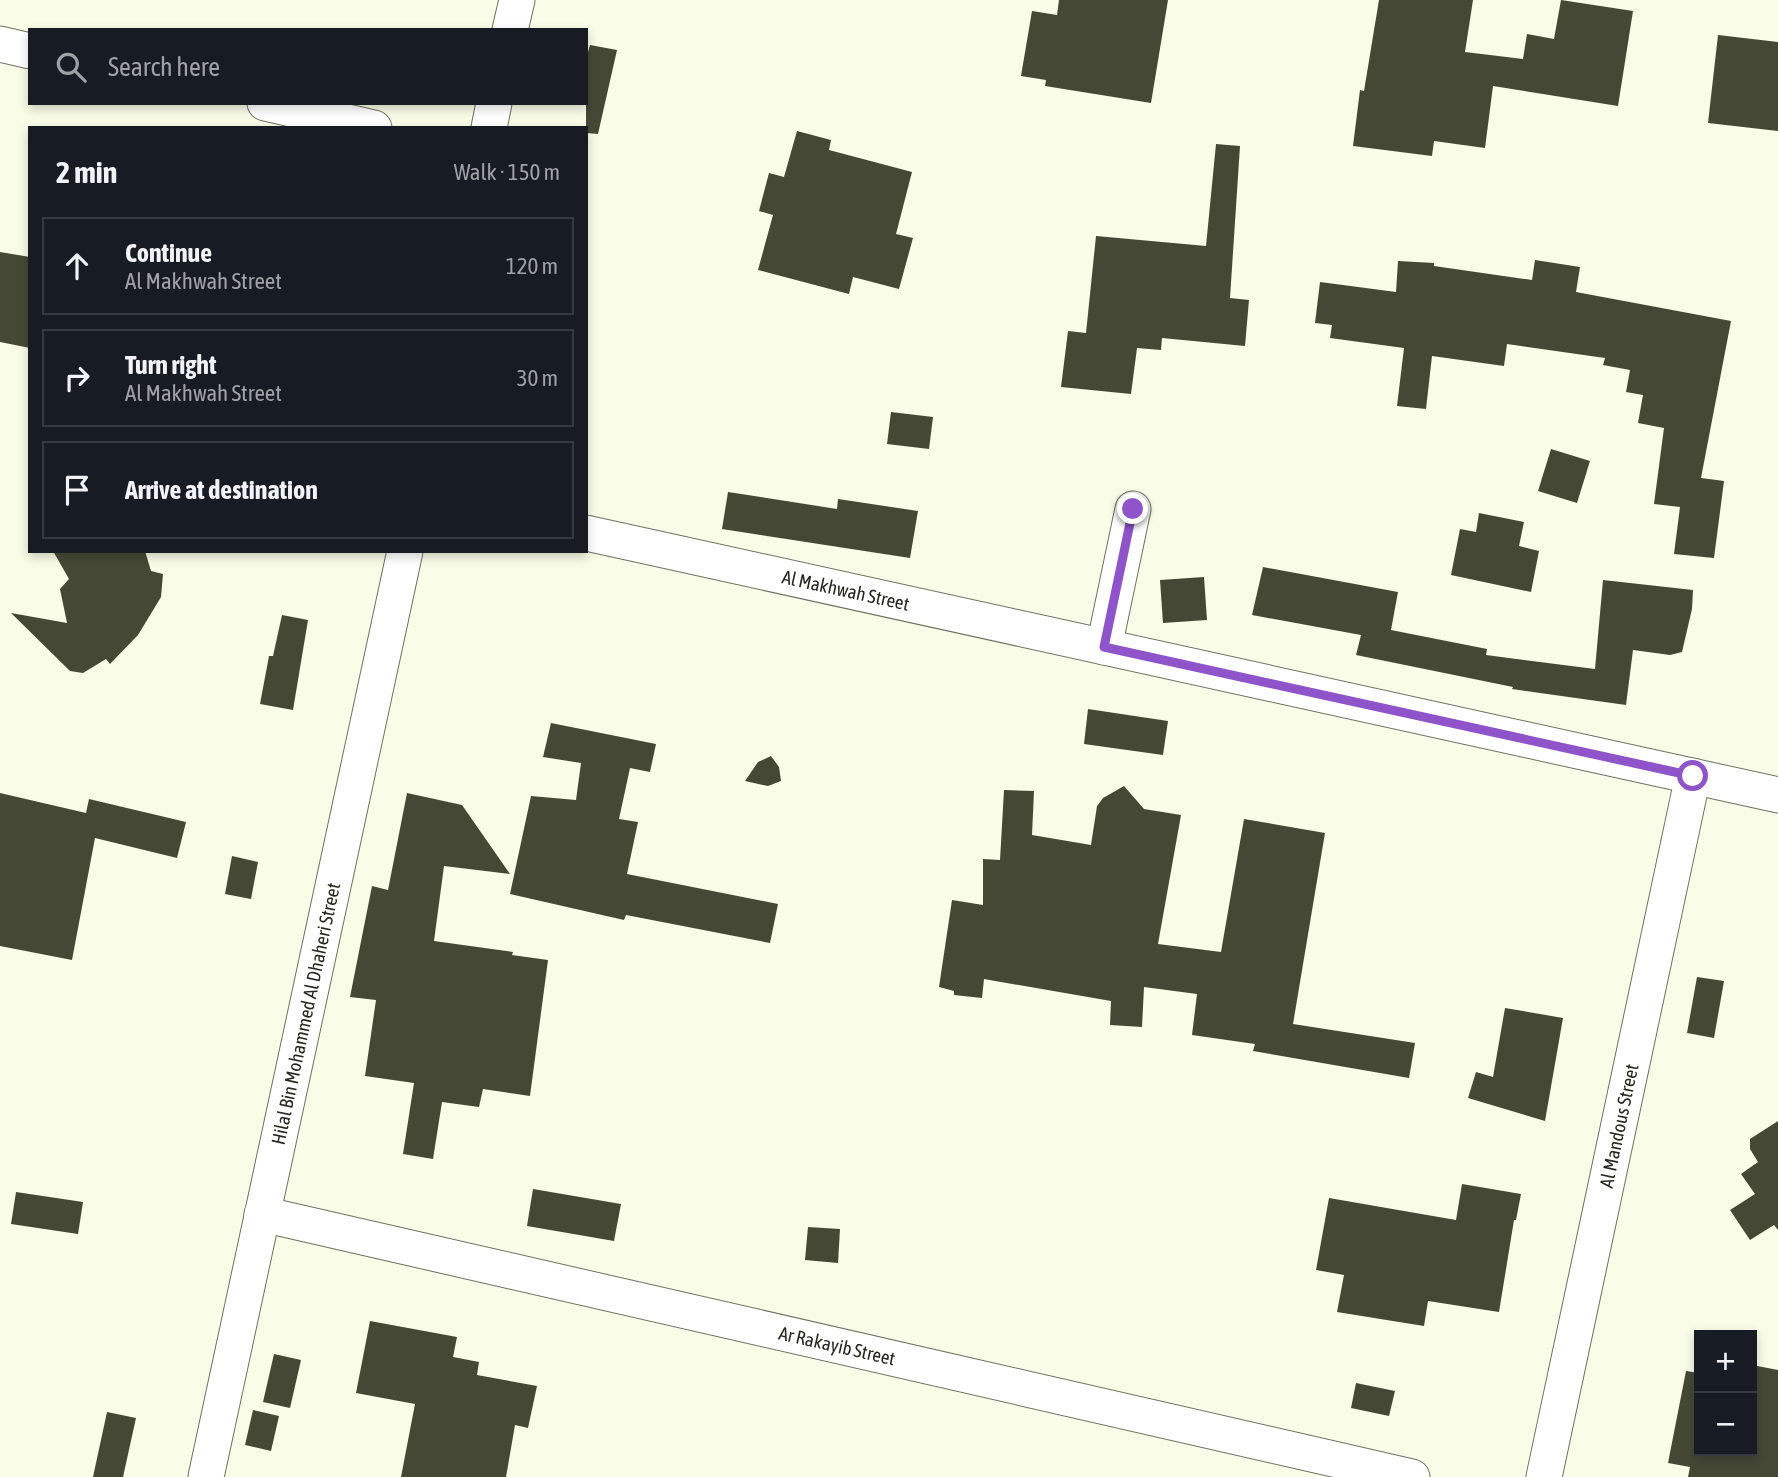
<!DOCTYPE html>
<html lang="en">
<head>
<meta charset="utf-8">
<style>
  :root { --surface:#171b24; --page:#242831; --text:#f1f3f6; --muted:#9ea1a6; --line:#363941 }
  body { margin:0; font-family:"Asap Condensed",sans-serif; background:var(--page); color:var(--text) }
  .controls { position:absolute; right:21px; bottom:21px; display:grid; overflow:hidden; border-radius:0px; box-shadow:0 4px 10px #0003 }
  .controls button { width:63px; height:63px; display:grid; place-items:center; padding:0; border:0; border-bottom:2px solid var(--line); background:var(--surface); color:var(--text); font:35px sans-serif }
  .stop { position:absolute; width:21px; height:21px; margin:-16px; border:5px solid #8f53ca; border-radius:50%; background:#fff }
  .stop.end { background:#8f53ca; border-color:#fff; box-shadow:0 2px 7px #0008 }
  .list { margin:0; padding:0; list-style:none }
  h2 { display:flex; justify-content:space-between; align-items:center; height:91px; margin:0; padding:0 28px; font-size:30px }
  h2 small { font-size:23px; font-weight:400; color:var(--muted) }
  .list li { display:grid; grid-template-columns:46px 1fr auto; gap:21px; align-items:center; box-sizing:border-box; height:98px; margin:0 14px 14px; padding:0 14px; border:2px solid var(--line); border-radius:0px }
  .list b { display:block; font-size:26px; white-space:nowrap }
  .list p { margin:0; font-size:23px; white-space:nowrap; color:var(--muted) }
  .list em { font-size:23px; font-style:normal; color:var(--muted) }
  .icon { flex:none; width:38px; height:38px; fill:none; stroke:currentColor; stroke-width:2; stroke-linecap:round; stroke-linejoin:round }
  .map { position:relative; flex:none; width:1778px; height:1477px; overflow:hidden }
  .search { position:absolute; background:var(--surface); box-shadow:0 4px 10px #0003; left:28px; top:28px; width:560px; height:77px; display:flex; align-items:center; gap:18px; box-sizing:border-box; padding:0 24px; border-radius:0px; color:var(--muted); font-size:26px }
  .panel { position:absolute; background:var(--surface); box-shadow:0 4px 10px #0003; left:28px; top:126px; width:560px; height:427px; border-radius:0px }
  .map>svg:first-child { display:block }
  .building { fill:#464836 }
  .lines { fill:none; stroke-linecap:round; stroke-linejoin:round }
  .minor-casing { stroke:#6f715e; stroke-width:37 }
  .minor { stroke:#fff; stroke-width:35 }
  .route { stroke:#8f53ca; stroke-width:9 }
  .labels { text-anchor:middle; stroke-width:7; stroke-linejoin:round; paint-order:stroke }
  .street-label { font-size:19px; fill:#272820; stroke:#fff }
</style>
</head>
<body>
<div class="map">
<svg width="1778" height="1477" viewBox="0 0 1778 1477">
  <rect width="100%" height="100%" fill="#f9fce6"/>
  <g class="building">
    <polygon points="1059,0 1168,0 1151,103 1045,86 1046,80 1021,76 1032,11 1057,15"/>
    <polygon points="1379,0 1473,0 1465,52 1523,59 1527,34 1554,39 1561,0 1633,11 1618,106 1493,86 1485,148 1434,141 1432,156 1353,146 1360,90 1364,91"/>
    <polygon points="1718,35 1778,42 1778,131 1708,123"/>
    <polygon points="590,45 617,50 598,134 586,133 586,59"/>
    <polygon points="797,131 831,140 829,150 912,172 896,234 913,238 899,289 853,277 849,294 758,270 773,215 759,211 769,173 784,177"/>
    <polygon points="1216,144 1240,146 1230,298 1249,300 1245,346 1162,338 1161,350 1137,348 1131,394 1061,387 1068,331 1086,333 1096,236 1206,246"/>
    <polygon points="0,252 30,257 30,348 0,342"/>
    <polygon points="1535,260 1580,267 1576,292 1731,321 1701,478 1724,481 1714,558 1674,554 1680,507 1654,504 1664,428 1638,423 1643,395 1626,392 1630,370 1603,365 1605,358 1507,344 1504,366 1432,356 1426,409 1397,406 1404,348 1330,338 1332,325 1315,323 1320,282 1396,292 1398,261 1434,263 1434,266 1532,280"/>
    <polygon points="891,412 933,417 929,449 887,444"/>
    <polygon points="1551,449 1590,461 1577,503 1538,491"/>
    <polygon points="728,492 837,509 838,499 918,511 910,558 722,529"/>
    <polygon points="1479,513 1524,522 1519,546 1539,551 1531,592 1451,575 1460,529 1476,532"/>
    <polygon points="53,551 145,551 151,571 163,574 161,597 138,635 110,664 106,659 83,673 70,671 11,613 67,623 60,589 69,579"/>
    <polygon points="1263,567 1398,592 1391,630 1487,649 1486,655 1595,669 1603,580 1693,590 1692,609 1682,652 1670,655 1633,650 1626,705 1512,689 1513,687 1356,655 1361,635 1252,615"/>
    <polygon points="1204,577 1207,620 1163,623 1160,580"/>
    <polygon points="282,615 308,620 293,710 260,704 269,656 273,656"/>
    <polygon points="1088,709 1168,721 1163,755 1084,744"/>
    <polygon points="551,723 656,744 650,772 630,768 619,819 638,822 627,874 778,904 770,943 626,915 624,920 510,894 531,796 576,800 581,763 543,757"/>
    <polygon points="771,756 779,767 781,781 768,786 745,781 758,762"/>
    <polygon points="1124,786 1144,809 1181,815 1158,944 1221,952 1244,819 1325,833 1293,1024 1415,1043 1409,1078 1253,1051 1255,1044 1192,1035 1197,994 1144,987 1142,1027 1110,1025 1111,1001 984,979 982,998 954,995 954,991 939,987 952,900 983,905 983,859 1000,860 1004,790 1034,791 1032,835 1091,845 1097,806 1103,798"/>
    <polygon points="0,793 86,813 89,799 186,822 177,858 95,838 72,960 0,946"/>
    <polygon points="407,793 462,805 510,874 444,866 434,941 513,952 512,955 548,960 530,1096 483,1089 479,1107 442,1102 433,1159 403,1154 414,1083 365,1076 376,1000 350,997 372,886 388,890"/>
    <polygon points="232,856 258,862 251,899 225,894"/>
    <polygon points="1697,977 1724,981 1714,1038 1687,1033"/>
    <polygon points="1505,1008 1563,1018 1545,1121 1468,1098 1476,1072 1493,1077"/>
    <polygon points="1778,1121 1778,1230 1774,1225 1750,1240 1730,1210 1755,1194 1741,1174 1758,1162 1750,1149 1750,1139"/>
    <polygon points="1462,1184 1521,1194 1516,1220 1514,1220 1499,1312 1428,1301 1424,1326 1337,1312 1344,1275 1316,1270 1329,1198 1456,1220"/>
    <polygon points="533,1189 621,1204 614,1241 527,1226"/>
    <polygon points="16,1192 83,1202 78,1234 11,1224"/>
    <polygon points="808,1227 840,1229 838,1263 805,1260"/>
    <polygon points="370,1321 457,1337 453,1357 479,1362 477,1375 537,1386 528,1428 515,1425 506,1477 401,1477 415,1404 356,1393"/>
    <polygon points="274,1354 301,1360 290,1408 263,1402"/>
    <polygon points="1752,1365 1778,1370 1778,1477 1688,1477 1690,1467 1668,1463 1686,1371 1699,1373 1699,1451 1752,1451"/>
    <polygon points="1356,1383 1395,1391 1389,1416 1351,1408"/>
    <polygon points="253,1410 279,1416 271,1451 245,1445"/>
    <polygon points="107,1412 136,1418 123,1477 93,1477"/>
  </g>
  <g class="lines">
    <defs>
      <g id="minor">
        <polyline points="510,30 517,0"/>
        <polyline points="0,44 30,51"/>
        <polyline points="265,103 374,128"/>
        <polyline points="489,128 494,103"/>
        <path id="s1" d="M586,533L1778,795"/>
        <polyline points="1104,647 1133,509"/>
        <path id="s2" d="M262,1214L1412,1477"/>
        <path id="s3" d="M206,1477L405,551"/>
        <path id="s4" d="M1544,1477L1693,776"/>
      </g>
    </defs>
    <use href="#minor" class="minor-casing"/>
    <use href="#minor" class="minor"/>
  </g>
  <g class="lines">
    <polyline class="route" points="1133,509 1104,647 1693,776"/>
  </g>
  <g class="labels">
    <g class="street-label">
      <text dy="7" stroke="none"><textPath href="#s1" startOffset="266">Al Makhwah Street</textPath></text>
      <text dy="7" stroke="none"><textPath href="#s3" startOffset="474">Hilal Bin Mohammed Al Dhaheri Street</textPath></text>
      <text dy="7" stroke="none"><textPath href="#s4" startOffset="359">Al Mandous Street</textPath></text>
      <text dy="7" stroke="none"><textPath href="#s2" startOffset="590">Ar Rakayib Street</textPath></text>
    </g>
  </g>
</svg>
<div class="controls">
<button>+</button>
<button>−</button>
</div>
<div class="stop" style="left:1693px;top:776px"></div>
<div class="stop end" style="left:1133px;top:509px"></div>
<div class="search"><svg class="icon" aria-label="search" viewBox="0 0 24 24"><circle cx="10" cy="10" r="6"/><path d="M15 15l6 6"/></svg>Search here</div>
<section class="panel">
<h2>2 min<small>Walk · 150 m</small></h2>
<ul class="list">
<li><svg class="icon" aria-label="ahead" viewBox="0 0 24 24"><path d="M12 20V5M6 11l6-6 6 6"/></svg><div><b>Continue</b><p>Al Makhwah Street</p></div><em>120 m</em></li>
<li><svg class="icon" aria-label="right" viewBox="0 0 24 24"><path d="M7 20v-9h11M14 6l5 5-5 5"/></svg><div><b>Turn right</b><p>Al Makhwah Street</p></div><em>30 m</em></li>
<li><svg class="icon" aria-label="arrive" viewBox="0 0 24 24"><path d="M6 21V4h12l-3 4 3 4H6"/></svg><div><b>Arrive at destination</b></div></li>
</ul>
</section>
</div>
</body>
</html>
